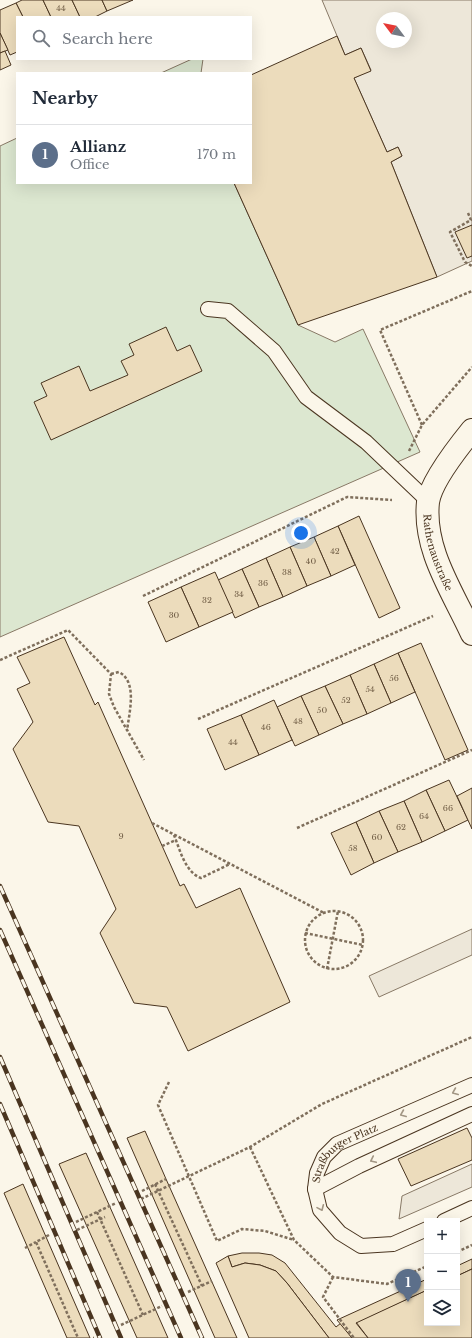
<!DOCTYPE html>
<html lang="en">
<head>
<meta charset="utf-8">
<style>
  :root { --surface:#fff; --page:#f2f2f3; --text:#1f2937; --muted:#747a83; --line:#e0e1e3; --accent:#c62828 }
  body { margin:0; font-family:"Libre Baskerville",serif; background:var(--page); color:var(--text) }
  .controls { position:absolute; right:12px; bottom:12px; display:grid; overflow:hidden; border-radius:0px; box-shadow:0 4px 16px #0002 }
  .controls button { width:36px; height:36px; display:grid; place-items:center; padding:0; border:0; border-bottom:1px solid var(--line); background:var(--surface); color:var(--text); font:20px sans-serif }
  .compass { position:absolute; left:376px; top:12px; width:36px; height:36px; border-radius:50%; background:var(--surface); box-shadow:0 4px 16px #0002; rotate:302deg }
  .you { position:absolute; left:301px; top:533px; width:14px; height:14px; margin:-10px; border:3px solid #fff; border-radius:50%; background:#1a73e8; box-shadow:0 0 0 6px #1a73e833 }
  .badge { display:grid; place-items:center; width:26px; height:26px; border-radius:50%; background:var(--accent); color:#fff; font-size:13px; font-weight:700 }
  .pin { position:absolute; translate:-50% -33px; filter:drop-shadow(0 1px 2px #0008) }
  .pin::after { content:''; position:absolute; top:21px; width:14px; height:12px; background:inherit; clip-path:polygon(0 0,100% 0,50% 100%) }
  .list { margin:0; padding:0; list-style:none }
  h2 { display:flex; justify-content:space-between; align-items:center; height:52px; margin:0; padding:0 16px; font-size:17px }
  h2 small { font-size:13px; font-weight:400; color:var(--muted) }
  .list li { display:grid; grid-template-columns:26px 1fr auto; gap:12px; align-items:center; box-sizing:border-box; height:60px; padding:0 16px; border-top:1px solid var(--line) }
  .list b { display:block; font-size:15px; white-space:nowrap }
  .list p { margin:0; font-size:13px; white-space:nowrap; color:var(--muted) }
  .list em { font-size:13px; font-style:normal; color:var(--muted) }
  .icon { flex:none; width:22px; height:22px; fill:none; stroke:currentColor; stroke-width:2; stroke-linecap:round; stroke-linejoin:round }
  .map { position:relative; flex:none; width:472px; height:1338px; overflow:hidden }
  .search { position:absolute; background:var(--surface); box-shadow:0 4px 16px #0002; left:16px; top:16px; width:236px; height:44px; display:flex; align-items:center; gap:10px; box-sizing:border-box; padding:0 14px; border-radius:0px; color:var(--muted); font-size:15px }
  .panel { position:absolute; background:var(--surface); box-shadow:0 4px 16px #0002; left:16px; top:72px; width:236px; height:112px; border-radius:0px }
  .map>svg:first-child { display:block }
  .green { fill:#dce7d0; stroke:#887966 }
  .parking { fill:#ede7d9; stroke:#887966; fill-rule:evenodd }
  .building { fill:#ecdcbc; stroke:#4a3520 }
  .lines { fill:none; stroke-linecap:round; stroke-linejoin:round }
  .service-casing { stroke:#4a3520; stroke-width:16 }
  .minor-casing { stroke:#4a3520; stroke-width:24 }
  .path { stroke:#7f6f5c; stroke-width:2.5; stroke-dasharray:3 2; stroke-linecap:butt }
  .service { stroke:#fbf6e9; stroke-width:14 }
  .minor { stroke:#fbf6e9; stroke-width:22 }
  .rail-casing { stroke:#4a3520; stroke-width:4.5 }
  .rail { stroke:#fbf6e9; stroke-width:3; stroke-dasharray:9; stroke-linecap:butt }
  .oneway { stroke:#a29684 }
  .labels { text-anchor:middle; stroke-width:3; stroke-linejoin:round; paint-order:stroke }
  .number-label { font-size:8px; fill:#725f47 }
  .street-label { font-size:10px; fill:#4a3520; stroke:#fbf6e9 }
</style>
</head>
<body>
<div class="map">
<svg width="472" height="1338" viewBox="0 0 472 1338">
  <rect width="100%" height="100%" fill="#fbf6e9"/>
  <g class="green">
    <polygon points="192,59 203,59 201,73 161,73"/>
    <polygon points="17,138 17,183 234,183 298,325 335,342 363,329 420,452 0,637 0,146"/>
  </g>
  <g class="parking">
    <path d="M322,0H472V261L437,277L391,162L402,156L398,147L387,152L354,78L371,70L361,48L345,55ZM382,18H406V42H382Z"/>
    <polygon points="472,929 472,955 379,997 369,976"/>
    <polygon points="472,1164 472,1187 399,1219 402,1196"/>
  </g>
  <g class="building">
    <polygon points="22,0 43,0 51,17 23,17 16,3"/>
    <polygon points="43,0 72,0 80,17 51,17"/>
    <polygon points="72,0 102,0 107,11 95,17 80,17"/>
    <polygon points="102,0 133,0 107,11"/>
    <polygon points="16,3 23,17 17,17 17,52 10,55 0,33 0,10"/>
    <polygon points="0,33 8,50 0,53"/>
    <polygon points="337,36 345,55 361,48 371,71 354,78 387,152 398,147 402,156 391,162 437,277 298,325 234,183 251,183 251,75"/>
    <polygon points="5,51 11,65 0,70 0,53"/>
    <polygon points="472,225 472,256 467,258 455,232"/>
    <polygon points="166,327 177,351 190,345 202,371 51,440 34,402 47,396 41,383 79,366 90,391 128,375 121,361 134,355 129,344"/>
    <polygon points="359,516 400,608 379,618 338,526"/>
    <polygon points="338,526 355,565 331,576 314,537"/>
    <polygon points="314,537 331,576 307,586 290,547"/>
    <polygon points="290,547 307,586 283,597 266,558"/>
    <polygon points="266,558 283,597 259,607 242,569"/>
    <polygon points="242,569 259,607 235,618 218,580"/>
    <polygon points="215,572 233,612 199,627 181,587"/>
    <polygon points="181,587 199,627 166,642 148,602"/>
    <polygon points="64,637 95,705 98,702 180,886 184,884 196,908 240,888 290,1002 188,1051 167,1007 134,1003 100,933 116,909 79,826 48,822 13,749 33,722 17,689 30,683 17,657"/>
    <polygon points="421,643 468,750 445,760 398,653"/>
    <polygon points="398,653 415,692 391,703 374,664"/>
    <polygon points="374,664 391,703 367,714 350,675"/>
    <polygon points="350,675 367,714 343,724 325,686"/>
    <polygon points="325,686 343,724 319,735 301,696"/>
    <polygon points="301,696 319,735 295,746 277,707"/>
    <polygon points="274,700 292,740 259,755 241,715"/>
    <polygon points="241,715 259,755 225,770 207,729"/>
    <polygon points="449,780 468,820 445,831 426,790"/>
    <polygon points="472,788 472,829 457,796"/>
    <polygon points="426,790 445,831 422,842 404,801"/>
    <polygon points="404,801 422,842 398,852 379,811"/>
    <polygon points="379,811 398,852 374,863 356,822"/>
    <polygon points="356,822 374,863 351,875 331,833"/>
    <polygon points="467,1128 472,1138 472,1160 411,1186 398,1159"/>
    <polygon points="145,1131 166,1179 237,1338 215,1338 127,1138"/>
    <polygon points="86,1153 168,1338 137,1338 59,1164"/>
    <polygon points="23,1184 90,1338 67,1338 4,1193"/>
    <polygon points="242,1253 259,1253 272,1255 285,1263 336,1327 341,1323 352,1338 329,1338 287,1283 276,1271 260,1265 245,1263 232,1267 228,1256"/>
    <polygon points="228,1256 232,1267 245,1263 260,1265 276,1271 287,1283 329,1338 249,1338 216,1263"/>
    <polygon points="472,1259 472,1269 457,1276 457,1266"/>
    <polygon points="472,1269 472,1338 368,1338 356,1322 427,1290 427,1323 457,1323 457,1276"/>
    <polygon points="427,1279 427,1290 356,1323 368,1338 352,1338 337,1320"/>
  </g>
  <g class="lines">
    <defs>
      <g id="service">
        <polyline points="208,309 228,311 274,351 306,397 366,442 428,501"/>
        <polyline points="315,1189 359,1166 472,1114"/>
        <polyline points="444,1221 472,1208"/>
        <path id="s1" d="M427,1229L393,1244L361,1246L340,1233L320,1210L315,1189L317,1173L324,1157L337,1144L472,1085"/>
      </g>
      <g id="minor">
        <path id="s2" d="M472,430C459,446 431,482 428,502C423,550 453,592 472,634"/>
      </g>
    </defs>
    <use href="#service" class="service-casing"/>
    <use href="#minor" class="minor-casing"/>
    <g class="path">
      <polyline points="468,213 471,220 450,232 465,262 472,266"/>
      <polyline points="422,425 380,330 472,291"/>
      <polyline points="409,451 422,425 472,367"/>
      <polyline points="143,596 347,497 392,500"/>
      <polyline points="0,660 68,630 111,674 109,694 114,707 144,760"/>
      <path d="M111,674L119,672C138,682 129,713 127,731"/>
      <polyline points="198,719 433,616"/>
      <polyline points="152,823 324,913"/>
      <polyline points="297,828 472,750"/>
      <path d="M174,835C180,850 185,872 201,878L230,864"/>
      <polyline points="162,846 176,840"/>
      <circle cx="334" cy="940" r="29"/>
      <polyline points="305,933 363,945"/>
      <polyline points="327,969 338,911"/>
      <polyline points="169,1082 158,1105 217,1241 242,1229 265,1231 294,1240"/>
      <polyline points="250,1147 294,1240 333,1277 387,1284 427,1266"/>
      <polyline points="155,1184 202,1286"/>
      <polyline points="142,1191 166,1179"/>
      <polyline points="141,1199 250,1147 322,1104 472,1037"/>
      <polyline points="97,1212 143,1315"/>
      <polyline points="76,1222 116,1203"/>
      <polyline points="77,1230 105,1217"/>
      <polyline points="49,1235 36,1242 78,1338"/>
      <polyline points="25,1248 36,1242"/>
      <polyline points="457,1252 472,1245"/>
      <polyline points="333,1277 323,1297 354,1338"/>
      <polyline points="188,1292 212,1281"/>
      <polyline points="121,1325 162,1306"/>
      <polyline points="93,1338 94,1338"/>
    </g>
    <use href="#service" class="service"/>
    <use href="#minor" class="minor"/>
    <defs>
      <g id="rail">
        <polyline points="0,886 202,1338"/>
        <polyline points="0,930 181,1338"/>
        <polyline points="0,1057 121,1338"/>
        <polyline points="0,1104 100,1338"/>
      </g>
    </defs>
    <use href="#rail" class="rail-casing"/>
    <use href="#rail" class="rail"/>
  </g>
  <defs><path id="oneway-chevron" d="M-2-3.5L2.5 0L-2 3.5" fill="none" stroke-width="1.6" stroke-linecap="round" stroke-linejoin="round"/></defs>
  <g class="oneway">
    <use href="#oneway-chevron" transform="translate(455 1092) rotate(157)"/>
    <use href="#oneway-chevron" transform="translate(403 1114) rotate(157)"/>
    <use href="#oneway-chevron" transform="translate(373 1160) rotate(155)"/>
    <use href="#oneway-chevron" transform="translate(321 1208) rotate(66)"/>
  </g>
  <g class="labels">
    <g class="number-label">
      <text x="61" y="11">44</text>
      <text x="335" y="554">42</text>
      <text x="311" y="564">40</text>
      <text x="287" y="575">38</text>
      <text x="263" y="586">36</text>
      <text x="239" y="597">34</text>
      <text x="207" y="603">32</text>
      <text x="174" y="618">30</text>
      <text x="394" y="681">56</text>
      <text x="370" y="692">54</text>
      <text x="346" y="703">52</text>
      <text x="322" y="713">50</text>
      <text x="298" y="724">48</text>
      <text x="266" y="730">46</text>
      <text x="233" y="745">44</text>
      <text x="448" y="811">66</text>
      <text x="424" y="819">64</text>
      <text x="401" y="830">62</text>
      <text x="121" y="839">9</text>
      <text x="377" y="840">60</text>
      <text x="353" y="851">58</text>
    </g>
    <g class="street-label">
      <text dy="4" stroke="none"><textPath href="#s2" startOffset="137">Rathenaustraße</textPath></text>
      <text dy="4" stroke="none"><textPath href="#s1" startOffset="197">Straßburger Platz</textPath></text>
    </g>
  </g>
</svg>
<div class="controls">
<button>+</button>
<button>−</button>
<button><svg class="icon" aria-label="layers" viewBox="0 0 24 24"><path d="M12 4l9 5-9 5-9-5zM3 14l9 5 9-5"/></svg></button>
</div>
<svg class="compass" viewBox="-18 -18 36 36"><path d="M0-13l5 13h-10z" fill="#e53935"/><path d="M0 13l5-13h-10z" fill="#747a83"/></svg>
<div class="you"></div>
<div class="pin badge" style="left:408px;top:1302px;background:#5c6f8a">1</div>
<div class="search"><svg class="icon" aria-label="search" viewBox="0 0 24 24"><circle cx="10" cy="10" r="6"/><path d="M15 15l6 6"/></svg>Search here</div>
<section class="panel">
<h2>Nearby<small></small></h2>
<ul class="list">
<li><span class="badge" style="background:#5c6f8a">1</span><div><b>Allianz</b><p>Office</p></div><em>170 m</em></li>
</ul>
</section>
</div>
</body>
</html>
